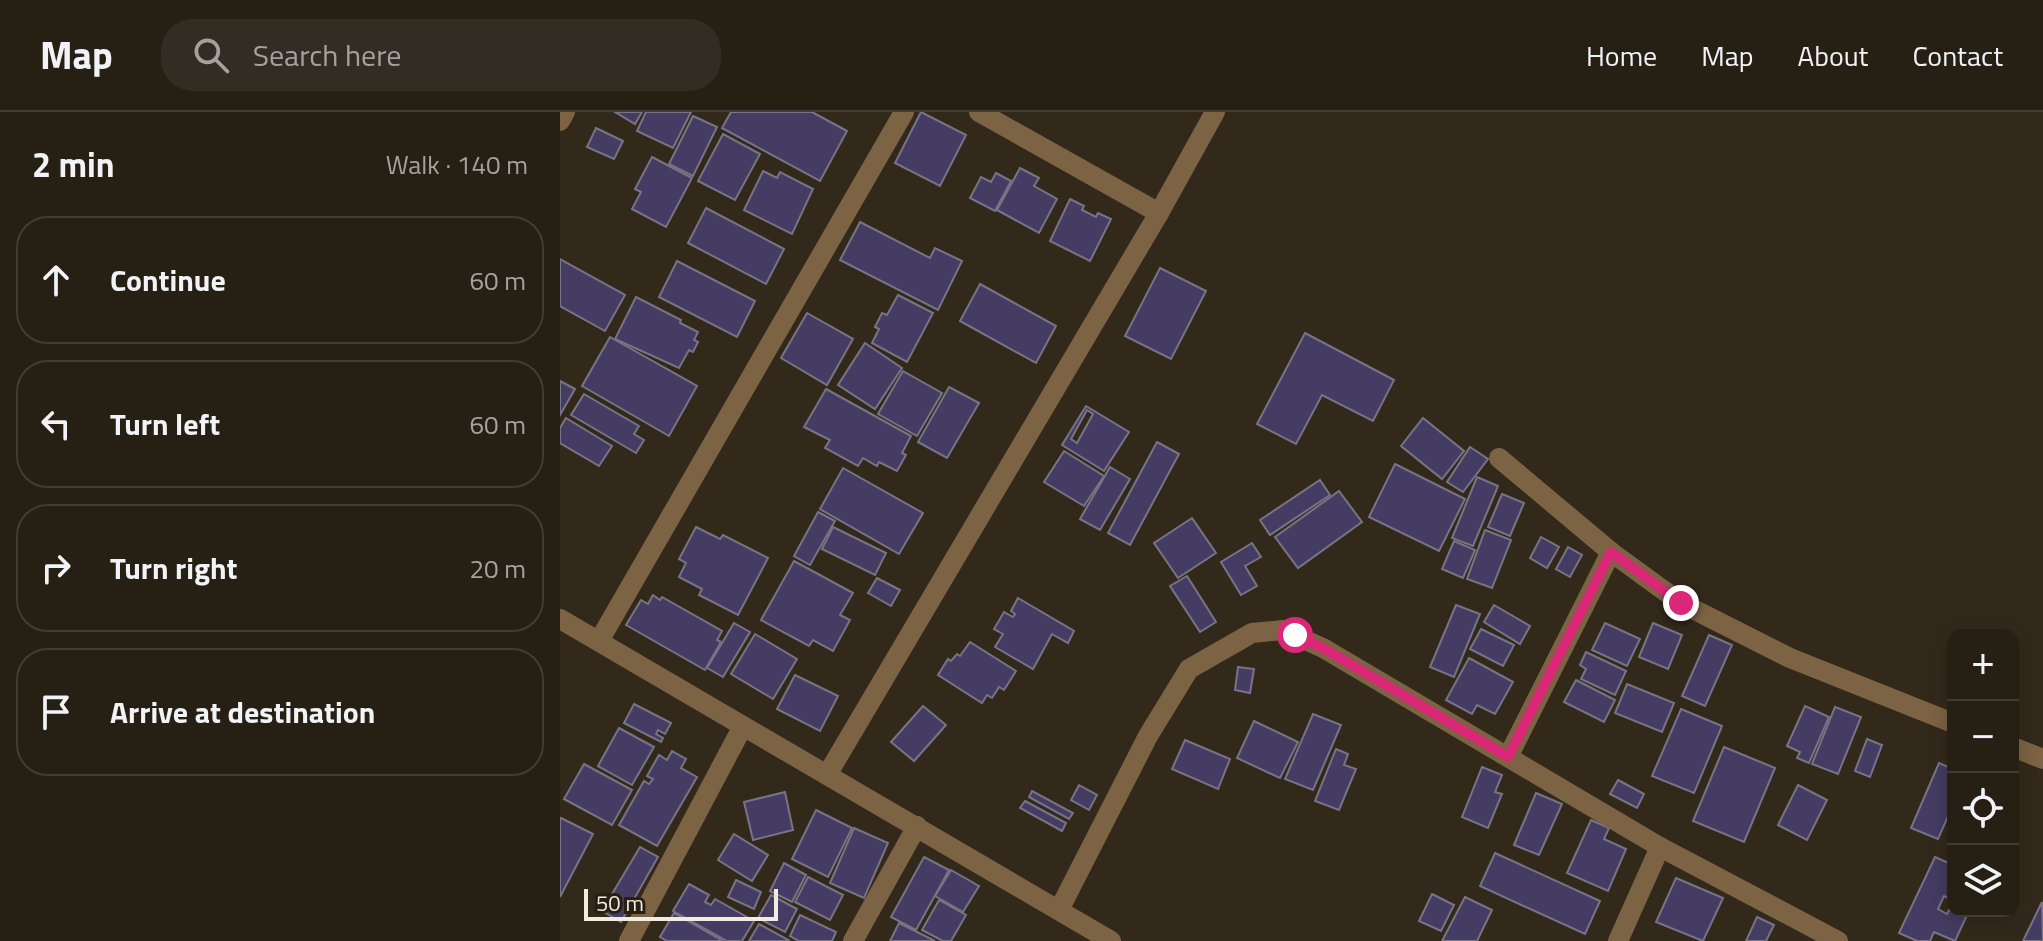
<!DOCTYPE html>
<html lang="en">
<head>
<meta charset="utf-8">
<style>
  :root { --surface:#261f14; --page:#322c22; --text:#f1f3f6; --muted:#a4a2a0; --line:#423d34 }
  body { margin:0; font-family:"Titillium Web",sans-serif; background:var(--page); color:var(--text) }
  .controls { position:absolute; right:24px; bottom:24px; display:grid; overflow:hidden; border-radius:16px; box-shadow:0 4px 20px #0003 }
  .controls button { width:72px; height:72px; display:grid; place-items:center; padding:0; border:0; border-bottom:2px solid var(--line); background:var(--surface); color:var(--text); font:40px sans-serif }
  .scale { position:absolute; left:24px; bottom:20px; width:194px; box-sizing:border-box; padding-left:8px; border:4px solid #f1ebe2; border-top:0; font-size:22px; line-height:28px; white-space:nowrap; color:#f1ebe2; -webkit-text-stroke:6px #281f12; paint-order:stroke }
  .stop { position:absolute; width:24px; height:24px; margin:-18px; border:6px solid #db2777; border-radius:50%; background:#fff }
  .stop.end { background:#db2777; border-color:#fff; box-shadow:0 2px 8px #0008 }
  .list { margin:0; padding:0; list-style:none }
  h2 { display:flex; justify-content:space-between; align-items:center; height:104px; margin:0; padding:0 32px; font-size:34px }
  h2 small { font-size:26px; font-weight:400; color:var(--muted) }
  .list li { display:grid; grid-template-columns:52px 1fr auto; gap:24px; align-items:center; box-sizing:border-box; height:128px; margin:0 16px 16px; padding:0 16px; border:2px solid var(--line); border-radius:32px }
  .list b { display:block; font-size:30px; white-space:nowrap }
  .list em { font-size:26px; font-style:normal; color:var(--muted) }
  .icon { flex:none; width:44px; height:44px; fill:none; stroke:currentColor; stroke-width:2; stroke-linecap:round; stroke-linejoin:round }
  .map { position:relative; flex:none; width:1483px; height:829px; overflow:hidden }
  header { display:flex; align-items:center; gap:48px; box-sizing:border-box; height:112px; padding:0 40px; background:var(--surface); border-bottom:2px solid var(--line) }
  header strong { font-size:38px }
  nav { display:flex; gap:44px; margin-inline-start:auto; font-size:28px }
  .search { width:560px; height:72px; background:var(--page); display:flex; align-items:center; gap:20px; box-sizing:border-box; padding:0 28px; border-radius:32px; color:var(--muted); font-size:30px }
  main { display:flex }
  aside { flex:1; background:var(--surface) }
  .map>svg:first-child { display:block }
  .building { fill:#443c62; stroke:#777486; stroke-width:2; fill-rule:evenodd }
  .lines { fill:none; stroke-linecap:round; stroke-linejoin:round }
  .minor { stroke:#7c6344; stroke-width:20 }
  .route { stroke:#db2777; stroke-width:10 }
</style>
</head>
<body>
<header>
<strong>Map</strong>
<div class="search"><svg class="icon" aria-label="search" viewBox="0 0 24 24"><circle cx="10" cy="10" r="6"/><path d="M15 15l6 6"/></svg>Search here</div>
<nav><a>Home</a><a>Map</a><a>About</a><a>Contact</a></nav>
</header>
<main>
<aside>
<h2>2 min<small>Walk · 140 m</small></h2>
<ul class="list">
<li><svg class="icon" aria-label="ahead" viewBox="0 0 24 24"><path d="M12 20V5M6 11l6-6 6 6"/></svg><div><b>Continue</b></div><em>60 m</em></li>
<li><svg class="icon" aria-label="left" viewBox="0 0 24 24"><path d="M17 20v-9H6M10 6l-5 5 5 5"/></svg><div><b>Turn left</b></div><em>60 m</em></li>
<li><svg class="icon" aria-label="right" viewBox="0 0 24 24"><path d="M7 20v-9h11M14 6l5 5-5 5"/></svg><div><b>Turn right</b></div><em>20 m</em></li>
<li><svg class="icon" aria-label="arrive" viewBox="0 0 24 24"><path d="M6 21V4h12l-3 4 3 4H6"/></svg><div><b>Arrive at destination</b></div></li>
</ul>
</aside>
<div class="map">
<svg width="1483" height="829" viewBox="0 0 1483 829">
  <rect width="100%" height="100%" fill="#33291b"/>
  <g class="building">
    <polygon points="55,0 82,0 75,12"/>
    <polygon points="86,0 131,0 113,36 77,19"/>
    <polygon points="171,0 252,0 287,19 260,69 162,16"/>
    <polygon points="361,0 406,23 380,74 335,51"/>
    <polygon points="133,4 157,15 133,64 109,52"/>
    <polygon points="36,16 63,29 54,47 27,35"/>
    <polygon points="163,22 200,42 175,88 138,69"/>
    <polygon points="92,45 132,66 106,115 72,97 81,80 75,77"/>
    <polygon points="460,56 479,66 474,74 497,87 479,121 437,98"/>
    <polygon points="203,59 217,66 220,60 253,77 232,122 184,98"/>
    <polygon points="436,61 451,69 435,99 410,86 421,65 431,70"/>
    <polygon points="510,87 524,94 522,98 536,105 538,101 551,107 530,149 490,129"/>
    <polygon points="146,96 224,137 206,172 128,131"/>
    <polygon points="300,110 370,146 375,136 402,149 378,198 280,148"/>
    <polygon points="0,147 65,183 45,219 0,194"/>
    <polygon points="117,149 195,189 177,225 99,185"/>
    <polygon points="600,156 646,179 611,247 565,224"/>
    <polygon points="420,172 496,214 476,251 400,209"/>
    <polygon points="338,183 373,201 347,250 312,231 319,217 315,215 322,201 327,203"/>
    <polygon points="76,185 121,208 120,211 138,220 134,228 138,230 133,240 129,238 119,256 55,227"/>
    <polygon points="247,201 293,227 267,273 221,246"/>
    <polygon points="745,221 834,268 813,309 762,283 736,332 697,312"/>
    <polygon points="50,225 137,274 109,324 22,274"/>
    <polygon points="305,231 342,256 315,297 278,273"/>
    <polygon points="343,259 382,281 357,324 318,302"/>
    <polygon points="0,269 15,277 0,303"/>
    <polygon points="389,275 419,291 387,346 358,330"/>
    <polygon points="266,277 351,324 342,341 346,343 337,359 319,350 317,354 303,346 298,354 265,336 270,328 244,315"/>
    <polygon points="24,282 79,314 74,322 84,328 76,341 11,303"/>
    <path d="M526,294L569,320L544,359L502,333ZM527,298L533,302L517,331L511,327Z"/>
    <polygon points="6,306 52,334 39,354 0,331 0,316"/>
    <polygon points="863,306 904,339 882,367 841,334"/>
    <polygon points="597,330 619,342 570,433 548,421"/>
    <polygon points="910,335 928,347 903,380 887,370"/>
    <polygon points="504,339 544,364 524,394 484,370"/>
    <polygon points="835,352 905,387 879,439 809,405"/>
    <polygon points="550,355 570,367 540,418 520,407"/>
    <polygon points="283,356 363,401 339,442 260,397"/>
    <polygon points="917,365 938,374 913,434 892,426"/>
    <polygon points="760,368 770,383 710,423 700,408"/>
    <polygon points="779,379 802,410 738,456 715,425"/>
    <polygon points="942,382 964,391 950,424 928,415"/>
    <polygon points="258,400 275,409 250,453 234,444"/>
    <polygon points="632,406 656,441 618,466 594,431"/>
    <polygon points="136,415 160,427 163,423 208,446 178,503 139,483 142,477 119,465 126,451 119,447"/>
    <polygon points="273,415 326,441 315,463 262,437"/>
    <polygon points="925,418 951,428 932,476 907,467"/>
    <polygon points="981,425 999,435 987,456 970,446"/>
    <polygon points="894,429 915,438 903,466 882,457"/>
    <polygon points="692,431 701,445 685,454 697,474 681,483 661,450"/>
    <polygon points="1008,435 1022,443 1010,465 996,457"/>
    <polygon points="234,449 293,481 280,503 290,508 273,539 253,528 249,534 201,508"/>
    <polygon points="627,464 656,510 640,520 610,474"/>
    <polygon points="317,466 340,478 331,494 308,481"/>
    <polygon points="93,483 100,488 102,485 162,519 157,528 161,530 145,558 66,513 81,488 88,492"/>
    <polygon points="458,486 514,519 508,531 492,522 473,557 435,535 443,522 434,517 444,500 453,505 455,502 451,499"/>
    <polygon points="896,493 920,502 894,565 870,555"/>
    <polygon points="934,493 970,514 960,532 924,510"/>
    <polygon points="174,511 190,520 163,565 147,556"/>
    <polygon points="1045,511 1080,527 1067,554 1032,538"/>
    <polygon points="1093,511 1122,523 1108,557 1079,545"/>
    <polygon points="921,517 954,533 943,554 910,537"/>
    <polygon points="195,522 237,547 213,587 171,562"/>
    <polygon points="1149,523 1172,533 1145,594 1122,584"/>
    <polygon points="410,530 456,559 444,578 439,575 432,586 427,583 422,591 378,563 388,547 391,549 397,542 400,544"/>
    <polygon points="1026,540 1066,559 1055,583 1021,567 1026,557 1020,553"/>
    <polygon points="909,546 953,570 935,602 917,593 912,602 886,588"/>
    <polygon points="678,555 694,557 690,581 675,578"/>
    <polygon points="235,563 278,584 260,619 217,597"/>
    <polygon points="1016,568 1055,588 1044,610 1004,590"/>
    <polygon points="1067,572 1114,591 1102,620 1055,601"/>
    <polygon points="74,592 111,611 105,622 98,618 96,622 103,626 101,630 64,611"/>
    <polygon points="363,594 386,613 354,649 331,630"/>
    <polygon points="1245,594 1269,605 1249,651 1237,646 1240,640 1227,634"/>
    <polygon points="1275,595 1301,605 1278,662 1252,652"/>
    <polygon points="1121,597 1162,614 1134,681 1092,664"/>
    <polygon points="753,602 781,613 753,678 725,667"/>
    <polygon points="694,609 738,630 720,666 677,646"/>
    <polygon points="59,616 94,635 72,673 38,654"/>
    <polygon points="1307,627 1322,633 1310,665 1295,659"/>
    <polygon points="625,628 670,647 658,677 612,657"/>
    <polygon points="1164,635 1215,656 1184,730 1133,709"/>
    <polygon points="776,637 788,642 784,653 796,657 779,698 755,689"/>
    <polygon points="112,639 126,647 121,656 137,665 97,734 59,713 84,669 89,672 93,667 87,664 99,643 107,648"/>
    <polygon points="1379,651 1393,657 1389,674 1393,676 1393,693 1378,727 1351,716"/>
    <polygon points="24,652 72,678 52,713 4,687"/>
    <polygon points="922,655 942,663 935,680 942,682 928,716 902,705"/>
    <polygon points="1058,668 1084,682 1077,696 1050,682"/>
    <polygon points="519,673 537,683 529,698 511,688"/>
    <polygon points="1238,673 1267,688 1247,728 1218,713"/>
    <polygon points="472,679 513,701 509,707 469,685"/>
    <polygon points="225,680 233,718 193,728 184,690"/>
    <polygon points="976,681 1002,692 979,743 954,733"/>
    <polygon points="465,689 506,711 502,719 460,696"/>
    <polygon points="256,698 292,716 268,765 232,747"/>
    <polygon points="1,706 33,722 0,785 0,708"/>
    <polygon points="1031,708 1049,716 1044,727 1066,737 1048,779 1007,761"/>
    <polygon points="294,716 328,731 304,786 270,771"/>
    <polygon points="174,722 208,743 192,769 158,748"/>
    <polygon points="80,735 98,745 61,810 42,799"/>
    <polygon points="935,741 1040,789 1025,822 920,774"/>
    <polygon points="364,745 389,758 356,818 331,805"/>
    <polygon points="1375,745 1393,753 1393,789 1384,784 1378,797 1387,802 1393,791 1393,799 1409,799 1395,829 1374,820 1370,829 1357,829 1339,821"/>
    <polygon points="224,751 246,763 232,790 210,779"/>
    <polygon points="391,758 419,774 403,800 375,784"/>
    <polygon points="248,765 283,783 270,808 235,790"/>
    <polygon points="1116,766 1163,786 1143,829 1096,810"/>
    <polygon points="176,768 201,780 194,797 168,785"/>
    <polygon points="129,772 149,783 145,790 151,793 155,787 194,809 182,829 167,829 113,799"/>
    <polygon points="872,782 894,793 881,819 859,809"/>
    <polygon points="211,783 237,797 225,820 198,806"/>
    <polygon points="905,785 932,798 917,829 882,829"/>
    <polygon points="379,788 406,803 391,829 383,829 362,818"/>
    <polygon points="1482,790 1483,829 1463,829"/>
    <polygon points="114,801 163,829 107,829 100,825"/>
    <polygon points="240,803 276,820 272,829 239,829 230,824"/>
    <polygon points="1197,805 1214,813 1206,829 1186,829"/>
    <polygon points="339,811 375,829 330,829"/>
    <polygon points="199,812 230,829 189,829"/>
  </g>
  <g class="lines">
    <g class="minor">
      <polyline points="419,0 599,101 655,0"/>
      <polyline points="0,9 5,0"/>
      <polyline points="939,346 1051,440"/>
      <polyline points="0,507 551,829"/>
      <polyline points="39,529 344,0"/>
      <polyline points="1453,635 1483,647"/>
      <polyline points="948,645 1051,440 1121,491 1230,546 1393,611"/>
      <polyline points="267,663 599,101"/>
      <polyline points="499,798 588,624 629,557 692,521 723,518 763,536 1100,735 1278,829"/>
      <polyline points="69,829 183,614"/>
      <polyline points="293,829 357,714"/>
      <polyline points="1058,829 1100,735"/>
    </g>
  </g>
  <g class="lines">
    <polyline class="route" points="735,523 763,536 948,645 1051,440 1121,491"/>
  </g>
</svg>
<div class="controls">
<button>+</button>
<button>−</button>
<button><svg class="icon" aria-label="locate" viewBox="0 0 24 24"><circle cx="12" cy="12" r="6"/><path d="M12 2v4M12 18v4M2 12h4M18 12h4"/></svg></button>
<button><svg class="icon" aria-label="layers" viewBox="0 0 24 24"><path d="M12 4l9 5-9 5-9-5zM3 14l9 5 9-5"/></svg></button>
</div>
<div class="scale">50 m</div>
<div class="stop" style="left:735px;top:523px"></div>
<div class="stop end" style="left:1121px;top:491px"></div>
</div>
</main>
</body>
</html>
